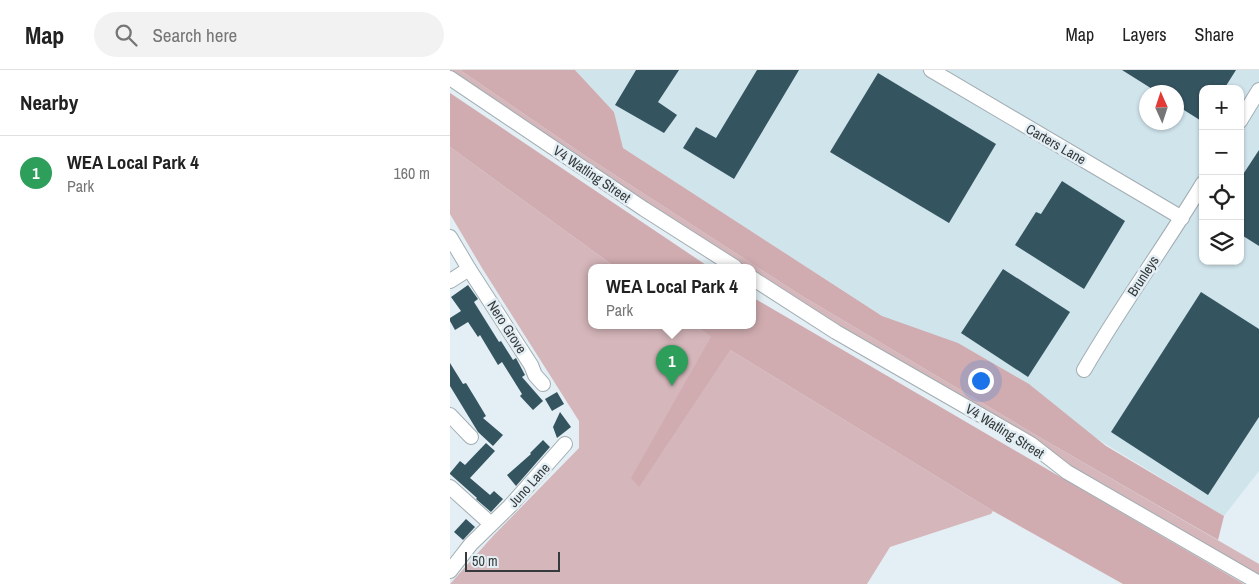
<!DOCTYPE html>
<html lang="en">
<head>
<meta charset="utf-8">
<style>
  :root { --surface:#fff; --page:#f2f2f2; --text:#222; --muted:#767676; --line:#e0e0e0; --accent:#db2777 }
  body { margin:0; font-family:"Archivo Narrow",sans-serif; background:var(--page); color:var(--text) }
  .controls { position:absolute; right:15px; top:15px; display:grid; overflow:hidden; border-radius:10px; box-shadow:0 1px 4px #0004 }
  .controls button { width:45px; height:45px; display:grid; place-items:center; padding:0; border:0; border-bottom:1px solid var(--line); background:var(--surface); color:var(--text); font:25px sans-serif }
  .compass { position:absolute; left:689px; top:15px; width:45px; height:45px; border-radius:50%; background:var(--surface); box-shadow:0 1px 4px #0004; rotate:357deg }
  .scale { position:absolute; left:15px; bottom:12px; width:95px; box-sizing:border-box; padding-left:5px; border:2px solid #363a3c; border-top:0; font-size:14px; line-height:18px; white-space:nowrap; color:#363a3c; -webkit-text-stroke:4px #e3eff4; paint-order:stroke }
  .you { position:absolute; left:530px; top:310px; width:18px; height:18px; margin:-12px; border:4px solid #fff; border-radius:50%; background:#1a73e8; box-shadow:0 0 0 8px #1a73e833 }
  .badge { display:grid; place-items:center; width:32px; height:32px; border-radius:50%; background:var(--accent); color:#fff; font-size:16px; font-weight:700 }
  .pin { position:absolute; translate:-50% -41px; filter:drop-shadow(0 1px 2px #0008) }
  .pin::after { content:''; position:absolute; top:26px; width:18px; height:15px; background:inherit; clip-path:polygon(0 0,100% 0,50% 100%) }
  .popup { position:absolute; left:138px; top:194px; width:168px; height:65px; box-sizing:border-box; display:grid; place-content:center; border-radius:10px; background:var(--surface); filter:drop-shadow(0 1px 4px #0005); font-size:16px; white-space:nowrap; color:var(--muted) }
  .popup b { font-size:19px; color:var(--text) }
  .popup::after { content:''; position:absolute; left:50%; top:100%; margin-left:-10px; border:10px solid transparent; border-top-color:var(--surface) }
  .list { margin:0; padding:0; list-style:none }
  h2 { display:flex; justify-content:space-between; align-items:center; height:65px; margin:0; padding:0 20px; font-size:21px }
  h2 small { font-size:16px; font-weight:400; color:var(--muted) }
  .list li { display:grid; grid-template-columns:32px 1fr auto; gap:15px; align-items:center; box-sizing:border-box; height:75px; padding:0 20px; border-top:1px solid var(--line) }
  .list b { display:block; font-size:19px; white-space:nowrap }
  .list p { margin:0; font-size:16px; white-space:nowrap; color:var(--muted) }
  .list em { font-size:16px; font-style:normal; color:var(--muted) }
  .icon { flex:none; width:28px; height:28px; fill:none; stroke:currentColor; stroke-width:2; stroke-linecap:round; stroke-linejoin:round }
  .map { position:relative; flex:none; width:809px; height:514px; overflow:hidden }
  header { display:flex; align-items:center; gap:30px; box-sizing:border-box; height:70px; padding:0 25px; background:var(--surface); border-bottom:1px solid var(--line) }
  header strong { font-size:24px }
  nav { display:flex; gap:28px; margin-inline-start:auto; font-size:18px }
  .search { width:350px; height:45px; background:var(--page); display:flex; align-items:center; gap:12px; box-sizing:border-box; padding:0 18px; border-radius:28px; color:var(--muted); font-size:19px }
  main { display:flex }
  aside { flex:1; background:var(--surface) }
  .map>svg:first-child { display:block }
  .built { fill:#d0e4ec; fill-rule:evenodd }
  .green { fill:#d5b6ba }
  .forest { fill:#d0acb0 }
  .building { fill:#345460 }
  .lines { fill:none; stroke-linecap:round; stroke-linejoin:round }
  .minor-casing { stroke:#a2adb2; stroke-width:16 }
  .minor { stroke:#fff; stroke-width:14 }
  .labels { text-anchor:middle; stroke-width:5; stroke-linejoin:round; paint-order:stroke }
  .street-label { font-size:14px; fill:#363a3c; stroke:#e3eff4 }
</style>
</head>
<body>
<header>
<strong>Map</strong>
<div class="search"><svg class="icon" aria-label="search" viewBox="0 0 24 24"><circle cx="10" cy="10" r="6"/><path d="M15 15l6 6"/></svg>Search here</div>
<nav><a>Map</a><a>Layers</a><a>Share</a></nav>
</header>
<main>
<aside>
<h2>Nearby<small></small></h2>
<ul class="list">
<li><span class="badge" style="background:#2e9e5b">1</span><div><b>WEA Local Park 4</b><p>Park</p></div><em>160 m</em></li>
</ul>
</aside>
<div class="map">
<svg width="809" height="514" viewBox="0 0 809 514">
  <rect width="100%" height="100%" fill="#e3eff4"/>
  <path class="built" d="M125,0H809V401L774,446L621,353L432,246L173,78L164,42ZM753,19H790V191H753ZM696,22H726V52H696Z"/>
  <g class="green">
    <polygon points="0,0 10,0 134,85 352,226 596,371 809,494 809,511 302,208 302,197 285,197 0,8"/>
    <polygon points="0,77 165,197 142,197 142,255 244,255 280,280 543,441 541,444 440,477 417,514 0,514 43,466 129,378 129,351 32,198 0,144"/>
  </g>
  <g class="forest">
    <polygon points="10,0 125,0 164,42 173,78 432,246 508,273 579,314 656,376 774,446 768,470 596,371 352,226 134,85"/>
    <polygon points="0,23 259,197 165,197 0,77"/>
    <polygon points="302,227 794,514 673,514 543,441 280,280 189,417 181,408 261,267 244,255 302,255"/>
  </g>
  <g class="building">
    <polygon points="186,0 229,0 208,32 227,45 214,63 165,35"/>
    <polygon points="307,0 349,0 284,109 233,78 246,57 266,68"/>
    <polygon points="672,0 786,0 774,19 753,19 753,52 726,35 726,22 707,22"/>
    <polygon points="428,3 546,74 499,153 380,82"/>
    <polygon points="809,80 809,176 790,164 790,109"/>
    <polygon points="612,111 675,151 634,219 565,175 586,142 591,144"/>
    <polygon points="553,199 620,242 578,307 511,263"/>
    <polygon points="18,215 28,229 24,232 49,272 51,271 63,290 66,288 75,305 72,307 93,331 83,340 70,326 72,324 52,292 48,295 30,265 28,267 18,252 5,260 0,251 0,248 11,241 1,227"/>
    <polygon points="751,222 809,259 809,347 758,425 661,362"/>
    <polygon points="0,293 13,314 16,313 27,331 36,346 33,348 53,365 43,376 28,362 0,316"/>
    <polygon points="107,322 114,334 102,341 95,329"/>
    <polygon points="110,342 121,357 107,368 103,357"/>
    <polygon points="93,370 100,377 66,416 57,405 81,384 80,383"/>
    <polygon points="36,373 45,381 20,408 40,425 44,421 53,429 41,442 26,429 27,428 0,404 0,403 10,391 15,395"/>
    <polygon points="16,449 25,457 13,470 4,462"/>
  </g>
  <g class="lines">
    <defs>
      <g id="minor">
        <polyline points="481,0 732,148"/>
        <polyline points="0,8 194,139 285,197"/>
        <polyline points="790,51 809,20"/>
        <polyline points="0,167 19,199 81,295 85,305 93,314"/>
        <polyline points="302,208 386,262 581,374 617,402 809,513"/>
        <polyline points="0,211 19,199"/>
        <path d="M634,300C671,236 715,176 753,113"/>
        <polyline points="0,345 21,367"/>
        <polyline points="0,417 41,454"/>
        <polyline points="0,501 21,474 60,436 115,374"/>
      </g>
    </defs>
    <use href="#minor" class="minor-casing"/>
    <use href="#minor" class="minor"/>
  </g>
  <g class="labels">
    <g class="street-label">
      <text transform="translate(606 74) rotate(30)" y="5">Carters Lane</text>
      <text transform="translate(142 104) rotate(34)" y="5">V4 Watling Street</text>
      <text transform="translate(693 206) rotate(-57)" y="5">Brunleys</text>
      <text transform="translate(57 257) rotate(57)" y="5">Nero Grove</text>
      <text transform="translate(555 361) rotate(32)" y="5">V4 Watling Street</text>
      <text transform="translate(79 415) rotate(-48)" y="5">Juno Lane</text>
    </g>
  </g>
</svg>
<div class="controls">
<button>+</button>
<button>−</button>
<button><svg class="icon" aria-label="locate" viewBox="0 0 24 24"><circle cx="12" cy="12" r="6"/><path d="M12 2v4M12 18v4M2 12h4M18 12h4"/></svg></button>
<button><svg class="icon" aria-label="layers" viewBox="0 0 24 24"><path d="M12 4l9 5-9 5-9-5zM3 14l9 5 9-5"/></svg></button>
</div>
<svg class="compass" viewBox="-18 -18 36 36"><path d="M0-13l5 13h-10z" fill="#e53935"/><path d="M0 13l5-13h-10z" fill="#767676"/></svg>
<div class="scale">50 m</div>
<div class="you"></div>
<div class="pin badge" style="left:222px;top:316px;background:#2e9e5b">1</div>
<div class="popup"><b>WEA Local Park 4</b>Park</div>
</div>
</main>
</body>
</html>
